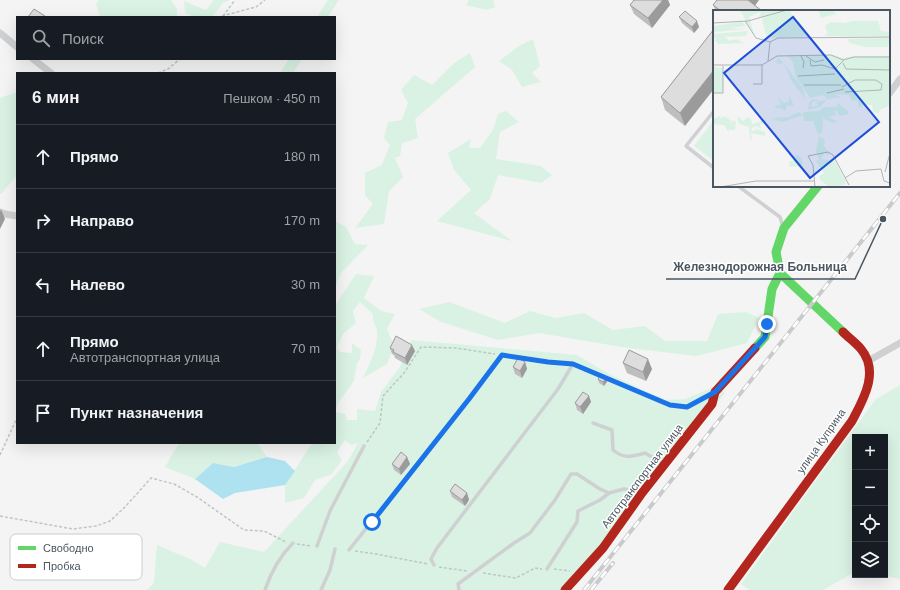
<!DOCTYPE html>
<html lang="ru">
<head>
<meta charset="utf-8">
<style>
  :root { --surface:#171b24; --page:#242831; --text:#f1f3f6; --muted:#9ea1a6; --line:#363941 }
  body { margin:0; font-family:Helvetica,sans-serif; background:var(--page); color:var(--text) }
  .controls { position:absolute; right:12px; bottom:12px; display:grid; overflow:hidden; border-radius:0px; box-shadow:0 4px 16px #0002 }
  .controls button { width:36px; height:36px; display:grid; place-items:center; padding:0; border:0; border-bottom:1px solid var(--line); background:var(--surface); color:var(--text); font:20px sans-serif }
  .stop { position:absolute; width:12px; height:12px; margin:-9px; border:3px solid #1a73e8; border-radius:50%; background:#fff }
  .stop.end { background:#1a73e8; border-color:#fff; box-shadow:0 1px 4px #0008 }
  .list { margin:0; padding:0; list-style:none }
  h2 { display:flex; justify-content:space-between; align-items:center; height:52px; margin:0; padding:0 16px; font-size:17px }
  h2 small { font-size:13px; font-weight:400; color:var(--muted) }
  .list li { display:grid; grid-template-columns:26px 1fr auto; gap:12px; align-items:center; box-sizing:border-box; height:64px; padding:0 16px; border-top:1px solid var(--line) }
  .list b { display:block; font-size:15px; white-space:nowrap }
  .list p { margin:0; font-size:13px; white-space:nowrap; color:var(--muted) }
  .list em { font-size:13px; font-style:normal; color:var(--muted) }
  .icon { flex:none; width:22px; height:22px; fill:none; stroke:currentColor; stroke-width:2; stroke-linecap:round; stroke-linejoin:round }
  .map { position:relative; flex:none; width:900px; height:590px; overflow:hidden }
  .search { position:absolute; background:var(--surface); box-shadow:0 4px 16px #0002; left:16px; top:16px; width:320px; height:44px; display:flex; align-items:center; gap:10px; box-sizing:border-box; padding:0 14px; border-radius:0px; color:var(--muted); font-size:15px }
  .panel { position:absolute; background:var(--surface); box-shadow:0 4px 16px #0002; left:16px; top:72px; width:320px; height:372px; border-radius:0px }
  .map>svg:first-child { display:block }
  .green { fill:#d9f2e3 }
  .water { fill:#aee2f0 }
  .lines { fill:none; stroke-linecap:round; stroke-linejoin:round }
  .path { stroke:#bcc7c4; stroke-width:1.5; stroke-dasharray:3 2; stroke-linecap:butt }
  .lane { stroke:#ced0d2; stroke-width:3.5 }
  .street { stroke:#ced0d2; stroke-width:7 }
  .fast { stroke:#63d668; stroke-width:9 }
  .jam { stroke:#b3261e; stroke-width:9 }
  .rail-casing { stroke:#c9cacc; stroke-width:4 }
  .rail { stroke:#fff; stroke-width:2.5; stroke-dasharray:8; stroke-linecap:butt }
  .wall { fill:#bebebf }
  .shaded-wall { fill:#9b9b9b }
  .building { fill:#ddddde; stroke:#9b9b9b }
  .route { stroke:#1a73e8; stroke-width:5 }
  .labels { text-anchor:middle; stroke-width:3; stroke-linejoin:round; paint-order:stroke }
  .street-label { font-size:11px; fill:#4a5661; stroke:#fff }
  .inset-road { fill:none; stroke:#b0b5b9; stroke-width:1 }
  .view { fill:#1d4ed8; fill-opacity:0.15; stroke:#1d4ed8; stroke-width:2 }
  .inset-edge { fill:none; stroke:#4a5661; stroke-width:2 }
  .key { fill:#fff; stroke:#c9ccd0; stroke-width:1 }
  .key-label { font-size:11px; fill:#4a5661 }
  .leader { fill:none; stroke:#4a5661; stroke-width:1.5 }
  .callout-dot { fill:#4a5661; stroke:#fff; stroke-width:1.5 }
  .callout-label { font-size:12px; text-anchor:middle; font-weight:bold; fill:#4a5661; stroke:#fff; stroke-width:3; stroke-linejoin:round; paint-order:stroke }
</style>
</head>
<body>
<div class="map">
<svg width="900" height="590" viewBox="0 0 900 590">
  <rect width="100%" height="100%" fill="#f4f4f4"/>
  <g class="green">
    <polygon points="99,0 171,0 177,9 177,17 100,17 96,4"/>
    <polygon points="214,0 230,0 223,3 212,17 194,17 185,13 184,1 206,10"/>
    <polygon points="328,0 339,0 328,17 317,17"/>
    <polygon points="469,0 493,0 495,7 487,10 466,5"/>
    <polygon points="533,39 540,66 532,73 541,82 522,87 512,70 499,61 519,46"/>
    <polygon points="470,53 475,67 415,119 418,138 402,143 400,156 395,158 403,177 389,191 384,224 355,228 373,204 365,195 365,173 382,165 390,145 384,138 388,122 402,120 408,103 401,90 414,75 432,85 453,64"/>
    <polygon points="289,59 302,59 293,73 280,73"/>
    <polygon points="17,92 17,175 1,194 0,194 0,98"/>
    <polygon points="506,111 519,122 500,132 496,159 541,166 552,175 541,183 498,175 490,199 474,213 512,241 437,221 471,190 454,170 448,153 471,139 469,148 480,148 493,130 498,114"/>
    <polygon points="714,120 714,161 694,146"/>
    <polygon points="335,221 346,227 355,244 368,245 340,274 335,289"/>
    <path d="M356,274L374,276L364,298L381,311L395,314L387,329L394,346L387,364L363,378C370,364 378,348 377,332C377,324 372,325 373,314L360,302L353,311L356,323L343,334L337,347L340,352L352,353V343L361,350L360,359L357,363L354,381L338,403L335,412L345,414L347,420H357V409L375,411L381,392L400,367L411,340L577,355L609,374L665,400L685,399L716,386L725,393L570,590H147L154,583L157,545L192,560L205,568L220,542L264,552L348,461L358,443L351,445L345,440L337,452L342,460L332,474L315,480L304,498L285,503V485L312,443H335L336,304Z"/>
    <polygon points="449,302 505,323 530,311 556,318 584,313 613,330 645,326 665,341 707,341 718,314 746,312 759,318 747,343 697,356 628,348 539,333 498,340 441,322 419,309"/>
    <polygon points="900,385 900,579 881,575 885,575 885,437 855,437 855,572 823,590 750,590 741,584 817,479 876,399"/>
    <polygon points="179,443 257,443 267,457 234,467 213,463 195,479 165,467"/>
  </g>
  <polygon class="water" points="267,457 285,461 295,471 285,485 235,493 223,499 195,479 213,463 234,467"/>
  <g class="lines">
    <g class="path">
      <polyline points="222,16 256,7 265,0"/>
      <polyline points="223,16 235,0"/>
      <polyline points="158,73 168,69 180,59"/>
      <polyline points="507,356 548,362 566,363"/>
      <polyline points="578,365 602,376"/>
      <polyline points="605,377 670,405 687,407 705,398"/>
      <polyline points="367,442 380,423 383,396 404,373 421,347 456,348 495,354"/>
      <polyline points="0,455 17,418"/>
      <polyline points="0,516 73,529 96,526 110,521 125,507 151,478 174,484 197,497 244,530 264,531 286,542"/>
      <polyline points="297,544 311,546"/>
      <polyline points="355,551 376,554 428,564"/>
      <polyline points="439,567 467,571"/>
      <polyline points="554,569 570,571"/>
      <polyline points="483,573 516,578 535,568 542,569"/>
    </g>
    <g class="lane">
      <polyline points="714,111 686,146 714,168"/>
      <polyline points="738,186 780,217 783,227"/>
      <path d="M593,423L612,430L613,450C624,459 631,457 645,453L664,464"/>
      <polyline points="317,546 330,511 364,446"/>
      <polyline points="349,550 469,399 502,355"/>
      <polyline points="434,565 431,559 437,548 558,389 573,364"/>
      <polyline points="547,569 577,522 578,511 600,500 609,493 624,489 641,492"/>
      <path d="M265,590C271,572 280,556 293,543"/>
      <polyline points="321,590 330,570 335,549"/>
      <polyline points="459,590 458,584 514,543 530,533 555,500 571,474 577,474 600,489 609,493"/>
    </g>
    <g class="street">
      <polyline points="0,33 17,47"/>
      <polyline points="33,59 51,73"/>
      <polyline points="889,94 900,79"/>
      <polyline points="0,212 5,214 17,216"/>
      <polyline points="868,361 900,343"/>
    </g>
    <g class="fast">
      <polyline points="780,273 843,332"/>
      <polyline points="755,348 765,337 772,289 780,273 776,252 784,228 818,186"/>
    </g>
    <g class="jam">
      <polyline points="565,590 603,548 642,493 712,404 715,392 755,348"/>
      <path d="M728,590L852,421C863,400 880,372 861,349C856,343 849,338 843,332"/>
    </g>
    <defs>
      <g id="rail">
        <polyline points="584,590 900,193"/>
        <polyline points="591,590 613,563"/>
      </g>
    </defs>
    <use href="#rail" class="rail-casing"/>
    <use href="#rail" class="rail"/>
  </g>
  <g class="wall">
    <polygon points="634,0 668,0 670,5 652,28 634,14 630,5"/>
    <polygon points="713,5 755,5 762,11 716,11"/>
    <polygon points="679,17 699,27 694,33 682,23"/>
    <polygon points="714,29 685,126 665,110 661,97"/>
    <polygon points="390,348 415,351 407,365 395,358 394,355 392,354"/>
    <polygon points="525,362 527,369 522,378 515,374 513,367"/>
    <polygon points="623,363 652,369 646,381 627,373"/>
    <polygon points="607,377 608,380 604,386 599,383 598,379"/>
    <polygon points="589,396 591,402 583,414 577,410 575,403"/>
    <polygon points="407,457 410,464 401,475 394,470 392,464"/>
    <polygon points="450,491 467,493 469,500 465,506 452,497"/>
  </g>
  <g class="shaded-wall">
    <polygon points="663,0 668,0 670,5 652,28 648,18"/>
    <polygon points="747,0 759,0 751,11"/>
    <polygon points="697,21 699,27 694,33 692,27"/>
    <polygon points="714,70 714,89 685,126 680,113"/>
    <polygon points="1,209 5,219 0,229 0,212"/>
    <polygon points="412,345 415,351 407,365 405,358"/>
    <polygon points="648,359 652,369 646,381 643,372"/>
    <polygon points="525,362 527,369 522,378 520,371"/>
    <polygon points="607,377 608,380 604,386 603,382"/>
    <polygon points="589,396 591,402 583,414 580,407"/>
    <polygon points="407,457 410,464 401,475 399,469"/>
    <polygon points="467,493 469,500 465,506 462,500"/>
  </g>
  <g class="building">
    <polygon points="634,0 663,0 648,18 630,5"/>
    <polygon points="717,0 748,0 762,11 721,11 713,5"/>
    <polygon points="34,9 45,16 44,17 28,17"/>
    <polygon points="685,11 697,21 692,27 679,17"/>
    <polygon points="714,29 714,70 680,113 661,97"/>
    <polygon points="396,336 412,345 405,358 393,352 394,350 390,348"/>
    <polygon points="629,350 648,359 643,372 623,363"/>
    <polygon points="518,358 525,362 520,371 513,367"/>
    <polygon points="601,374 607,377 603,382 598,379"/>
    <polygon points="583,392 589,396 580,407 575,403"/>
    <polygon points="401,452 407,457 399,469 392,464"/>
    <polygon points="455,484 467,493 462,500 450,491"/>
  </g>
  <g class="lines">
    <polyline class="route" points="372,522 469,399 502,355 548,362 573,364 670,405 687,407 715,392 765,337 767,324"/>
  </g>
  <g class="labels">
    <g class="street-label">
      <text transform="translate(821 441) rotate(-55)" y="4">улица Куприна</text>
      <text transform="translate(642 476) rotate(-53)" y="4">Автотранспортная улица</text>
    </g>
  </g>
  <g transform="translate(713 10)">
    <rect width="177" height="177" fill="#f4f4f4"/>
    <path d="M27,0H77L82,13L88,16L95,26L60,28L53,25L49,9L52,7H45L48,4L47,2L36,7L42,27ZM105,0H121L123,4L108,8ZM139,11H165L168,21L177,22V26H111L115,24L112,16L117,12L132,13ZM29,12L33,16L17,18L34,19L1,22L0,16ZM35,21L33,26L10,27L14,28L15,31L23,29L31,33L5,34L2,30L3,28L0,27V24ZM177,28L175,37H153L136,33L135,29ZM120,45L131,48L141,46H177V95L167,100L164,109L165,103L160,102L159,95H150L146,98L144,90L139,91L136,85L121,84L128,87L114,89L107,97L95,100L96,92L100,89L106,90L99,92L98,97L105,96L103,92L113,90V87L109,85L97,88L83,67L80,52L74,46ZM66,48L89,77L93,90L78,70L73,58L70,53L65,54L62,51ZM0,57L9,58L10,61V83H0ZM76,85L81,96L74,95L72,101L68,98H62V96L68,95L65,87L70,93L76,92ZM125,93L134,100L136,104L126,106L124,101H121L123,105L115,107L124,111L120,113L110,108L109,123L105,125L100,111H91L90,102L106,101L111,97H124ZM86,102L90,105L69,112L58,108L75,107ZM24,105L30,111L35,107L38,109L39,114L52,110L53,113L47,114L48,118L42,116L38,119L40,122L43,119L52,122V126L38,123L39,130L37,129L36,117L26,114ZM8,106L7,109L11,106L16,109L20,116L18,110L23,112L22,120H15L16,123L11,115L0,114V109ZM106,126L112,130L111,136L116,144L115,146L112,142L108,149L122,151L133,172L131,175L116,177L107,170L106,166L111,163L103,151L106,150L103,140ZM83,145L87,146L90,153L88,156L77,157L76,151H80Z" fill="#d9f2e3"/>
    <path class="inset-road" d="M32,11L43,28L57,32M0,13L35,11L74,0M88,46L91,52L90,58M93,46L102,52L111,50M97,50L98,56L109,55L122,59L131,50M55,51L57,32L65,28L177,27M130,53L133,59L177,60M0,55H49L64,46L118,45L130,50L141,47H177M85,66L122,64M40,74H49V55M91,75H128M129,77L142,70H163L169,74L168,80L132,82M0,83H10V56M114,83L131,79M172,162L177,143M132,168L143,161L168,159L171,171L177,173M7,177L43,171H101M102,177L100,155L95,146L115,142L120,145L136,175M128,177H146"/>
    <path class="view" d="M80,7L166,112L97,168L11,63Z"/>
    <rect width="177" height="177" class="inset-edge"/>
  </g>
  <rect x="10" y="534" width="132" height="46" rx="6" class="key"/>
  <rect x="18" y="546" width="18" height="4" fill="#63d668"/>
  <rect x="18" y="564" width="18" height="4" fill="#b3261e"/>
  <g class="key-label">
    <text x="43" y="552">Свободно</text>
    <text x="43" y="570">Пробка</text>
  </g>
  <path class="leader" d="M883 219L855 279H666"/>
  <circle class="callout-dot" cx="883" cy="219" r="4"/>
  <g class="callout-label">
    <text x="760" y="271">Железнодорожная Больница</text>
  </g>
</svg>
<div class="controls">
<button>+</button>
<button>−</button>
<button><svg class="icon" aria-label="locate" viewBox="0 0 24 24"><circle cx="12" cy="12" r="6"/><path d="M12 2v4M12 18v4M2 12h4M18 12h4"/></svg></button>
<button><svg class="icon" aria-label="layers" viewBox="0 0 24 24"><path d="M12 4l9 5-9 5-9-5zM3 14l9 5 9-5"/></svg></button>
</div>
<div class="stop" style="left:372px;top:522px"></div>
<div class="stop end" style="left:767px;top:324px"></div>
<div class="search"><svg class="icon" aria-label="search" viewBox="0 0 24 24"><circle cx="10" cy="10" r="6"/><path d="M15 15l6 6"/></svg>Поиск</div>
<section class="panel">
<h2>6 мин<small>Пешком · 450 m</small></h2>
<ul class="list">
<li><svg class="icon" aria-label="ahead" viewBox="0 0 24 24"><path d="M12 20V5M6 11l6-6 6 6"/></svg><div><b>Прямо</b></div><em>180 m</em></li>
<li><svg class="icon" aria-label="right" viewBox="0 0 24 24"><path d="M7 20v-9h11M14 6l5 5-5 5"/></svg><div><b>Направо</b></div><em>170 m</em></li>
<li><svg class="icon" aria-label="left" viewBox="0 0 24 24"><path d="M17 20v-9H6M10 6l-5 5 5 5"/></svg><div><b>Налево</b></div><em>30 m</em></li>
<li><svg class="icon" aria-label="ahead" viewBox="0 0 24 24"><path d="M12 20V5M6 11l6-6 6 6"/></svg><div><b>Прямо</b><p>Автотранспортная улица</p></div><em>70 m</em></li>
<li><svg class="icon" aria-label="arrive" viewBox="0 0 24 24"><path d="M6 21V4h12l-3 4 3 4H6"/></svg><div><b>Пункт назначения</b></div></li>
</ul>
</section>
</div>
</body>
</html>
